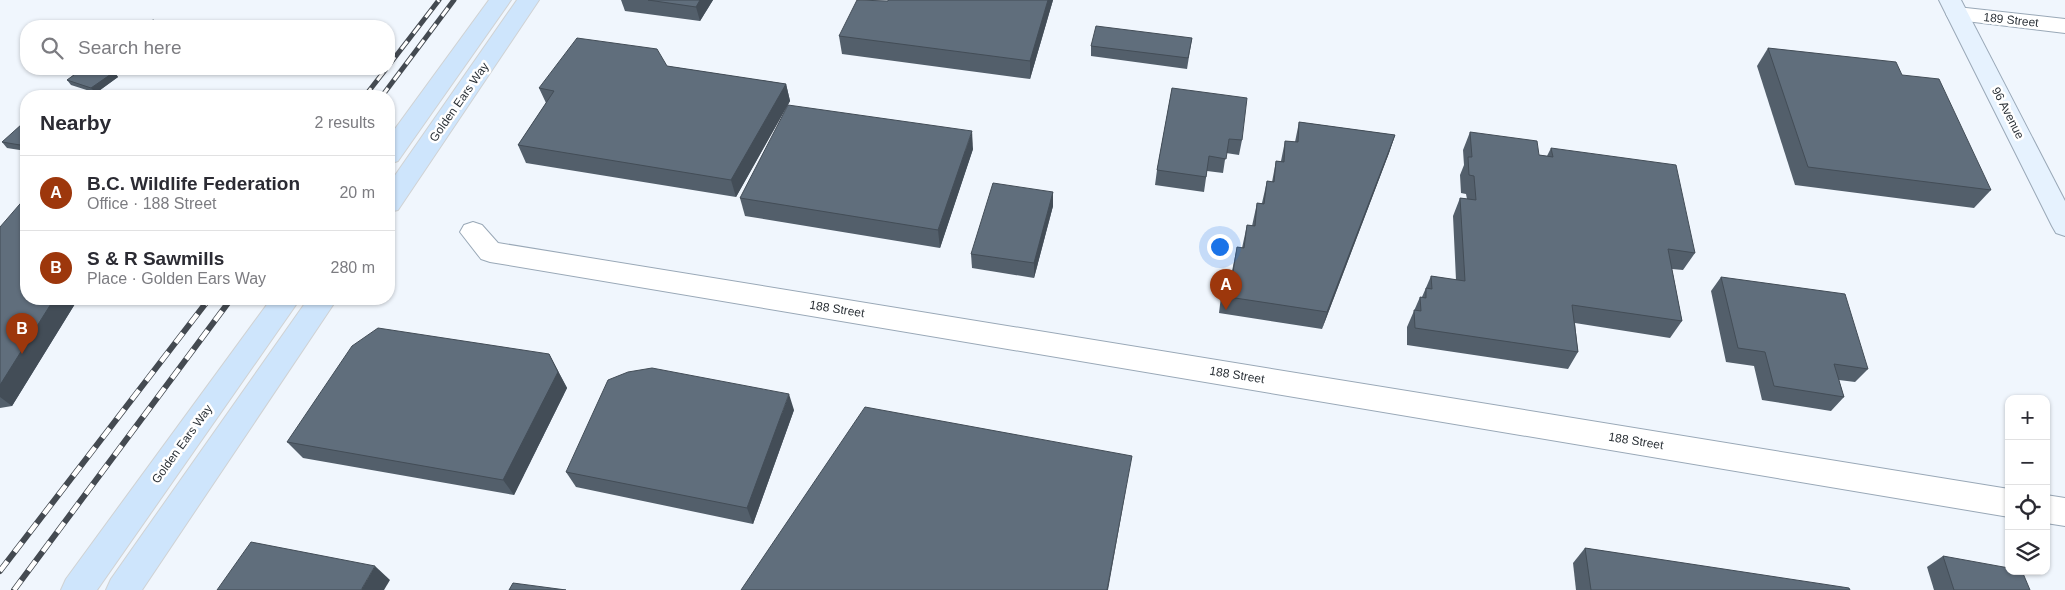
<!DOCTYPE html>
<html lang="en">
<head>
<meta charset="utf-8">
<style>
  :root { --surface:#fff; --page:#f7f7f7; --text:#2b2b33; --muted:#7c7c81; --line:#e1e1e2; --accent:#9d370c }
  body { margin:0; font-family:Helvetica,sans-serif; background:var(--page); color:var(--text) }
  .controls { position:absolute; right:15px; bottom:15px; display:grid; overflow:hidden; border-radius:10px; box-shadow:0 1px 4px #0004 }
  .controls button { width:45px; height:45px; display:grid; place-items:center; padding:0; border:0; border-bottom:1px solid var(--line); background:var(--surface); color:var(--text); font:25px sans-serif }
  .you { position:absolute; left:1219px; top:246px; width:18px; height:18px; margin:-12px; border:4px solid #fff; border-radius:50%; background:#1a73e8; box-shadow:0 0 0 8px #1a73e833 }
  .badge { display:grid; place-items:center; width:32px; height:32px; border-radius:50%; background:var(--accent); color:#fff; font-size:16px; font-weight:700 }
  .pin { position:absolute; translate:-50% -41px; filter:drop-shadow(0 1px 2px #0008) }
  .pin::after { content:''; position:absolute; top:26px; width:18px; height:15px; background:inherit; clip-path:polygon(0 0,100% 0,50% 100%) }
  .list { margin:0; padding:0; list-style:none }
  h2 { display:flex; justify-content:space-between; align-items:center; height:65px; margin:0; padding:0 20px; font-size:21px }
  h2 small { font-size:16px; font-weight:400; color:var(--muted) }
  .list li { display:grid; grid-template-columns:32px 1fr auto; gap:15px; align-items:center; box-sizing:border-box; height:75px; padding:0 20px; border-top:1px solid var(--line) }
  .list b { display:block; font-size:19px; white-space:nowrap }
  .list p { margin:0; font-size:16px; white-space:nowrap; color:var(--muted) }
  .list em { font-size:16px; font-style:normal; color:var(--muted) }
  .icon { flex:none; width:28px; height:28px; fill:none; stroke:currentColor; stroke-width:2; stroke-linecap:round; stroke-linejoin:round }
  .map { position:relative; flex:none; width:2065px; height:590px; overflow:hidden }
  .search { position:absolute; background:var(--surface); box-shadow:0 1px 4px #0004; left:20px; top:20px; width:375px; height:55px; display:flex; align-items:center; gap:12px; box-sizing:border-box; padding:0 18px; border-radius:20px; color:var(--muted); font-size:19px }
  .panel { position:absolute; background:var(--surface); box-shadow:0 1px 4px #0004; left:20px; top:90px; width:375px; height:215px; border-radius:20px }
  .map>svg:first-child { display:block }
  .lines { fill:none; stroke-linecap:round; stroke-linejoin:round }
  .street-casing { stroke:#99a8b7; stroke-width:2 }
  .secondary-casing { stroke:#99a8b7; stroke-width:2 }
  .primary-casing { stroke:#d0d2d3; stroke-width:2 }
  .street { fill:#fff; fill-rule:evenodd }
  .secondary { fill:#e6f2fe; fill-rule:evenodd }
  .primary { fill:#cee5fc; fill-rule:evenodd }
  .rail-far1-casing { stroke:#444a51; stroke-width:5 }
  .rail-casing { stroke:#444a51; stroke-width:6 }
  .rail-far1 { stroke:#fff; stroke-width:3; stroke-dasharray:10; stroke-linecap:butt }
  .rail { stroke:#fff; stroke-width:4.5; stroke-dasharray:12; stroke-linecap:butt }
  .wall { fill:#535f6b }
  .shaded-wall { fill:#434d57 }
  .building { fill:#606e7c; stroke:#434d57 }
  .labels { text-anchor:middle; stroke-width:5; stroke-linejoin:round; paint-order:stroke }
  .street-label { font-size:12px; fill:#2b3137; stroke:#fff }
</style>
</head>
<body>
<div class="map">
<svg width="2065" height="590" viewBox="0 0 2065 590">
  <rect width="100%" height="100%" fill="#f0f6fd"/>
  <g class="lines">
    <defs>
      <g id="street">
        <polygon points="1957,7 2065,19 2065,33 1949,19 1946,14 1949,9"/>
        <polygon points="473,222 482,225 498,243 2009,489 2009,517 490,262 481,259 460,232 464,225"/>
        <polygon points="2046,495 2065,498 2065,526 2046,523"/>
      </g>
      <polygon id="secondary" points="1939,0 1961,0 2065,201 2065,236 2056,233 2052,226"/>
      <g id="primary">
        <polygon points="489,0 511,0 398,161 389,164 389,137"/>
        <polygon points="517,0 539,0 398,210 389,212 389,184"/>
        <polygon points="271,299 300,299 97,590 61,590 66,579"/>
        <polygon points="308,299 337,299 142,590 106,590 111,579"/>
      </g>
    </defs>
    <use href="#street" class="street-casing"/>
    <use href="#secondary" class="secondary-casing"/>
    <use href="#primary" class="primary-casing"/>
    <use href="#street" class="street"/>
    <use href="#secondary" class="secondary"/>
    <use href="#primary" class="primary"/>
    <defs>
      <g id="rail-far1">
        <polyline points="389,65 439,0"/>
        <polyline points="365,96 386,69"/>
        <polyline points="382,96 454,0"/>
      </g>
      <g id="rail">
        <polyline points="0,571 209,299"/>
        <polyline points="14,590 231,299"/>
      </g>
    </defs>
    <use href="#rail-far1" class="rail-far1-casing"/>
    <use href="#rail" class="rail-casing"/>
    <use href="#rail-far1" class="rail-far1"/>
    <use href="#rail" class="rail"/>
  </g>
  <g class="wall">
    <polygon points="621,0 713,0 700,21 625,11"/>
    <polygon points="1053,0 1030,79 842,54 839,36 888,1"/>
    <polygon points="1192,38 1187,69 1091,56 1091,46"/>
    <polygon points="1768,48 1902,75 1991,190 1974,208 1795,185 1757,66"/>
    <polygon points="667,66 786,84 790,101 736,197 526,163 518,145 546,103 539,88"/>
    <polygon points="82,69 121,69 115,73 118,77 96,93 71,85 67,80"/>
    <polygon points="1172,88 1242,140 1239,155 1226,153 1223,173 1207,171 1204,192 1155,185 1157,170"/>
    <polygon points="1299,122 1395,135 1389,153 1322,329 1219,313 1222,288 1226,270 1232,271 1237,247 1242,248 1247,225 1252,226 1257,203 1262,203 1267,181 1272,182 1276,161 1281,161 1285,141 1295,142"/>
    <polygon points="26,124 26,151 7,148 2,142"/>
    <polygon points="1470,132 1539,155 1547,156 1551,148 1695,253 1683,270 1672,269 1682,321 1670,338 1575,323 1578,352 1568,369 1407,345 1407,327 1420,297 1422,297 1431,276 1456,280 1453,216 1460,198 1467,199 1466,194 1461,193 1460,175 1464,165 1463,150"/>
    <polygon points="973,149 940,248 745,216 740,198"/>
    <polygon points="1053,192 1053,206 1034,278 972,268 971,254"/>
    <polygon points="0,227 26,299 78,299 12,406 0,408"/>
    <polygon points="1721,277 1868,369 1855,382 1839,380 1844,397 1831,411 1762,400 1754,366 1726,362 1711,291"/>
    <polygon points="549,354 567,388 514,495 303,458 287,442"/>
    <polygon points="794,410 753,524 576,487 566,472"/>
    <polygon points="1585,548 1850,590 1576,590 1573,563"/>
    <polygon points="1943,556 2030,590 1934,590 1927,567"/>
  </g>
  <g class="shaded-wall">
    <polygon points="700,0 713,0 700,21 696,7"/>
    <polygon points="1048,0 1053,0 1030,79 1030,61"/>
    <polygon points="110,69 121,69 115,73 118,77 96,93 91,88 113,72"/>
    <polygon points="786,84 790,101 736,197 731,180"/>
    <polygon points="972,131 973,149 940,248 938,230"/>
    <polygon points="1395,135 1389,153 1322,329 1327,312"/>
    <polygon points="1053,192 1053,206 1034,278 1034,263"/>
    <polygon points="54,299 78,299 12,406 0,397 0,385"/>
    <polygon points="549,354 567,388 514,495 503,480"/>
    <polygon points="789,394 794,410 753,524 747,508"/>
    <polygon points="1132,456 1129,472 1108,590 1107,590"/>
    <polygon points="375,566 390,580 384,590 361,590"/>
  </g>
  <g class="building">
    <polygon points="648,0 700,0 696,7"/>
    <polygon points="857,0 888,1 888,0 1048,0 1030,61 839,36"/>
    <polygon points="153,20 169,26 144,26"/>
    <polygon points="1096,26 1192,38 1188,58 1091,46"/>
    <polygon points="577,38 657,49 667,66 786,84 731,180 518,145 554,91 539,88"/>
    <polygon points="1768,48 1896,62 1902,75 1939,79 1991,190 1808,167"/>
    <polygon points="82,69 105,69 114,72 91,88 67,80"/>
    <polygon points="1172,88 1247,98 1242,140 1229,139 1226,159 1209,156 1206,177 1157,170"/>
    <polygon points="788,105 972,131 938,230 740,198"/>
    <polygon points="1299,122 1395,135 1327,312 1222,296 1226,270 1233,272 1237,247 1244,248 1247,225 1255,226 1257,203 1264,204 1267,181 1274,182 1276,161 1284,162 1285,141 1298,142"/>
    <polygon points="22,124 26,124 26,146 2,142"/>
    <polygon points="1470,132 1537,141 1539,155 1553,157 1551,148 1676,165 1695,253 1668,249 1682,321 1572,305 1578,352 1415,328 1414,310 1421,311 1420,297 1426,298 1426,288 1432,289 1431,276 1465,281 1460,198 1476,200 1474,176 1469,175 1468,157 1472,157"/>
    <polygon points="993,183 1053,192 1034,263 971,254"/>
    <polygon points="26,197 26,285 24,288 26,288 26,299 54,299 0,385 0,227"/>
    <polygon points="1721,277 1845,294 1868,369 1834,364 1844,397 1774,386 1765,352 1738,348"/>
    <polygon points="378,328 549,354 558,372 503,480 287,442 352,346"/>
    <polygon points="652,368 789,394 747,508 566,472 608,380 628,372"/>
    <polygon points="865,407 1132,456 1107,590 741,590"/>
    <polygon points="251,542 375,566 361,590 217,590"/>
    <polygon points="1585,548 1849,588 1850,590 1591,590"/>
    <polygon points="1943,556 2009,568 2009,571 2022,571 2030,590 1954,590"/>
    <polygon points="513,583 566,590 509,590"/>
  </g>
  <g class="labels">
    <g class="street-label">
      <text transform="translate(2011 20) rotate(6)" y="4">189 Street</text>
      <text transform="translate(459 102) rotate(-55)" y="4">Golden Ears Way</text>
      <text transform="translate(2008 113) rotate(63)" y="4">96 Avenue</text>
      <text transform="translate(837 309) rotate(9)" y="4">188 Street</text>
      <text transform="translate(1237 375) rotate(9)" y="4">188 Street</text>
      <text transform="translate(1636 441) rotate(9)" y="4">188 Street</text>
      <text transform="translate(182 444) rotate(-54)" y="4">Golden Ears Way</text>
    </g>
  </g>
</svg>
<div class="controls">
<button>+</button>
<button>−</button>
<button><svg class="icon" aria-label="locate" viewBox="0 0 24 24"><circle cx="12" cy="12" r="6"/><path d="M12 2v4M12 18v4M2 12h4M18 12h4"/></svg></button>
<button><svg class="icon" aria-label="layers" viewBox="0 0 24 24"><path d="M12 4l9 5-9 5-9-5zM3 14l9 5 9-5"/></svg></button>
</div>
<div class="you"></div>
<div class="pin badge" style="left:1226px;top:310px">A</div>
<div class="pin badge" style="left:22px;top:354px">B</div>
<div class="search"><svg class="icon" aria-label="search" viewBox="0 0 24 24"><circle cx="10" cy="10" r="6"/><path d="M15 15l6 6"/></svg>Search here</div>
<section class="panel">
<h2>Nearby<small>2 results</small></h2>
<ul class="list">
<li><span class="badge">A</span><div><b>B.C. Wildlife Federation</b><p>Office · 188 Street</p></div><em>20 m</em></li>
<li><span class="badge">B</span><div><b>S &amp; R Sawmills</b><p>Place · Golden Ears Way</p></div><em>280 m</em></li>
</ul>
</section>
</div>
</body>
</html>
